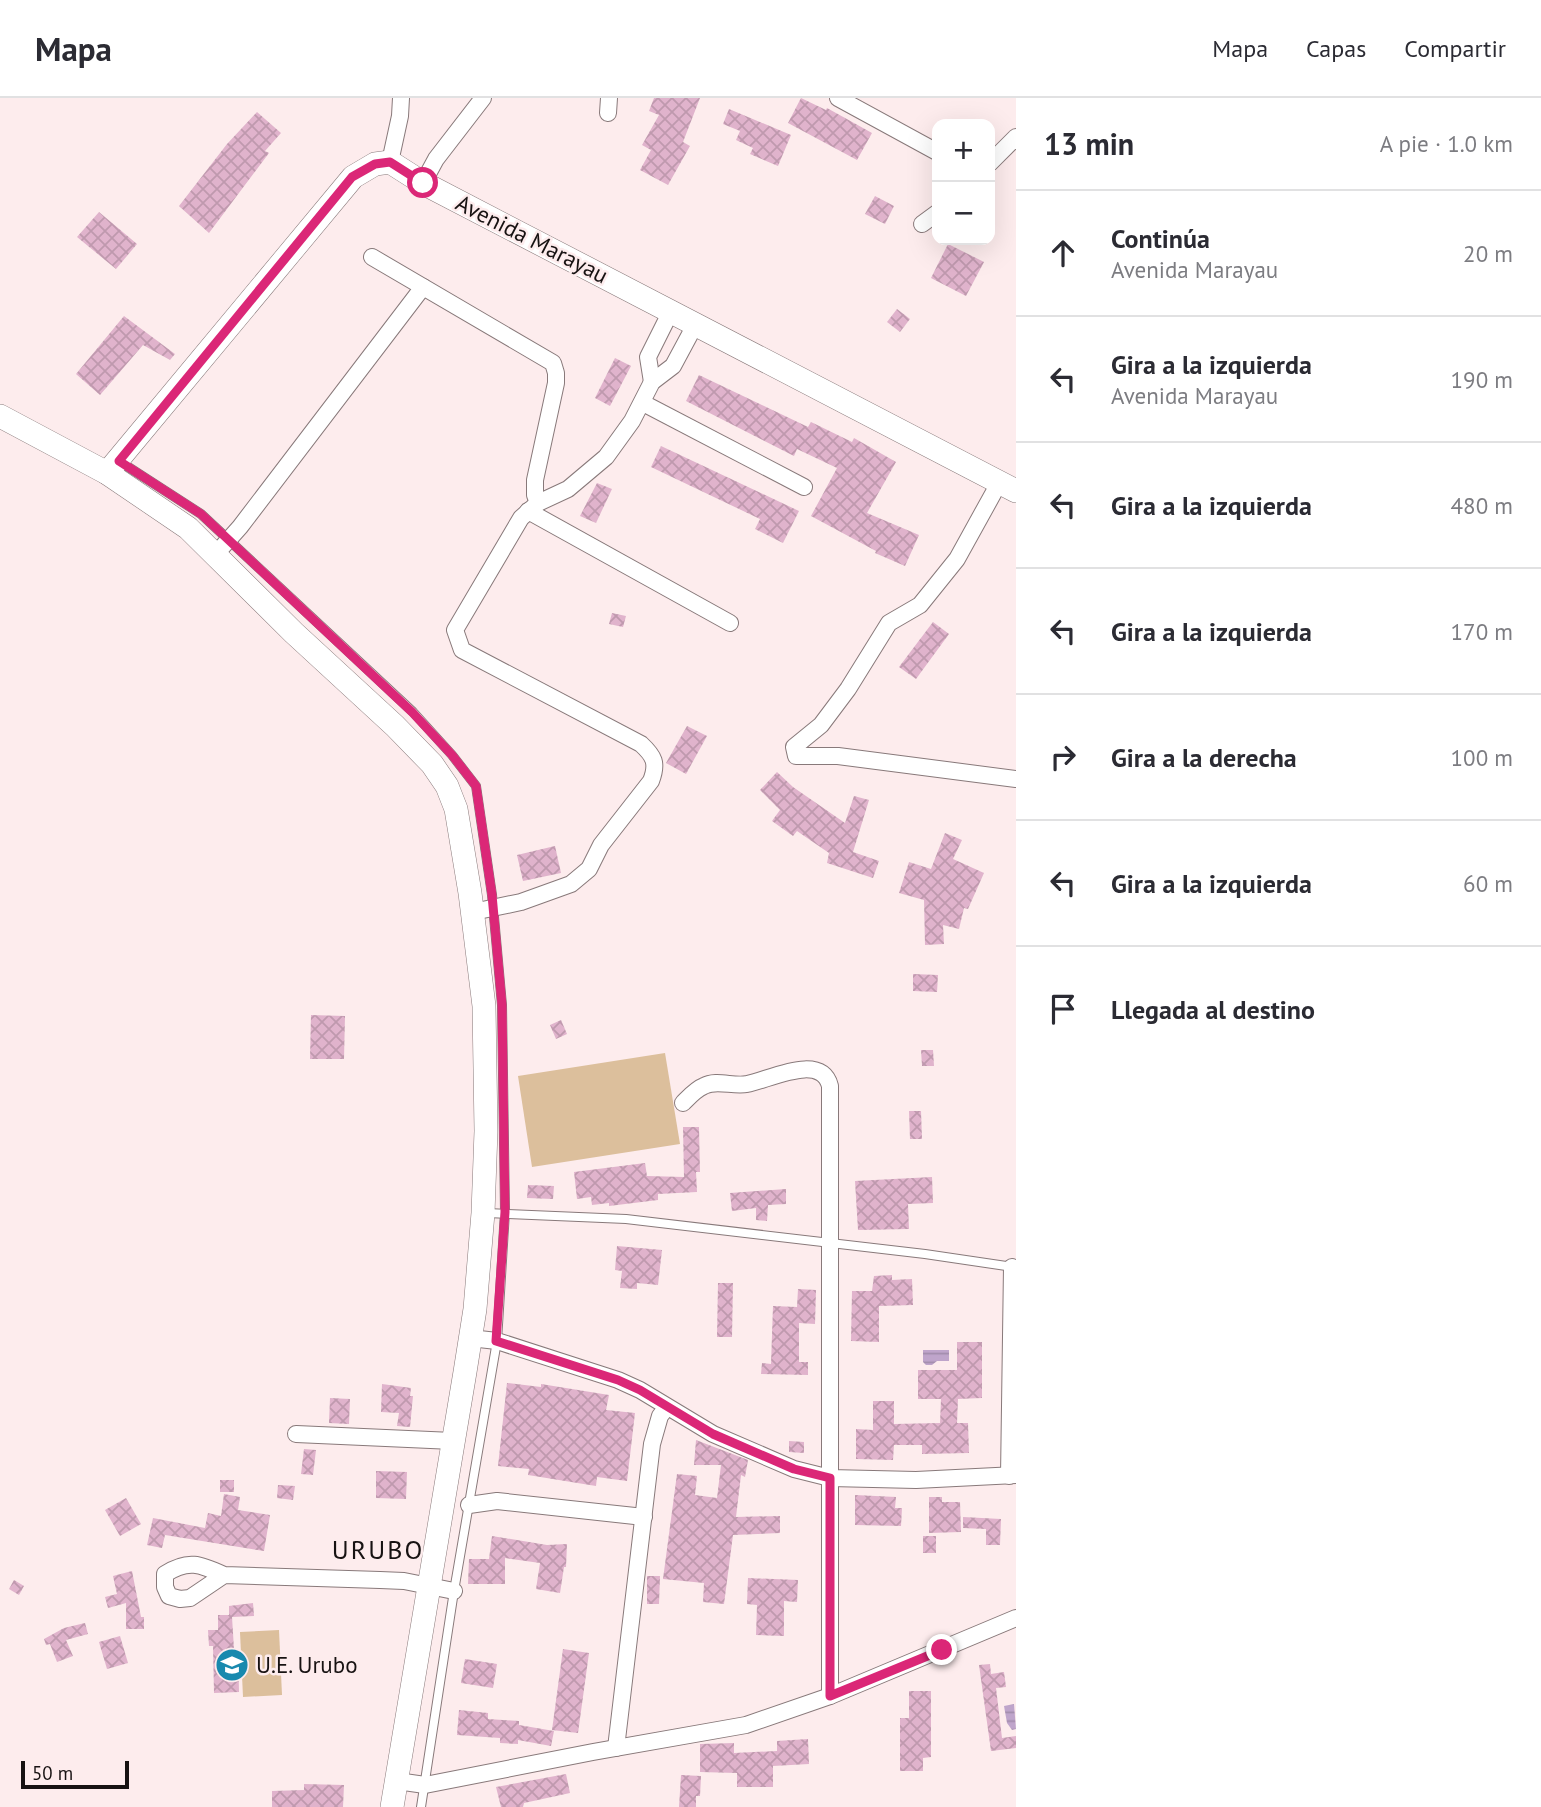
<!DOCTYPE html>
<html lang="es">
<head>
<meta charset="utf-8">
<style>
  :root { --surface:#fff; --page:#f7f7f7; --text:#2b2b33; --muted:#7c7c81; --line:#e1e1e2 }
  body { margin:0; font-family:"PT Sans",sans-serif; background:var(--page); color:var(--text) }
  .controls { position:absolute; right:21px; top:21px; display:grid; overflow:hidden; border-radius:14px; box-shadow:0 7px 28px #0002 }
  .controls button { width:63px; height:63px; display:grid; place-items:center; padding:0; border:0; border-bottom:2px solid var(--line); background:var(--surface); color:var(--text); font:35px sans-serif }
  .scale { position:absolute; left:21px; bottom:18px; width:108px; box-sizing:border-box; padding-left:7px; border:4px solid #171212; border-top:0; font-size:19px; line-height:24px; white-space:nowrap; color:#171212; -webkit-text-stroke:5px #fdeced; paint-order:stroke }
  .stop { position:absolute; width:21px; height:21px; margin:-16px; border:5px solid #db2777; border-radius:50%; background:#fff }
  .stop.end { background:#db2777; border-color:#fff; box-shadow:0 2px 7px #0008 }
  .list { margin:0; padding:0; list-style:none }
  h2 { display:flex; justify-content:space-between; align-items:center; height:91px; margin:0; padding:0 28px; font-size:30px }
  h2 small { font-size:23px; font-weight:400; color:var(--muted) }
  .list li { display:grid; grid-template-columns:46px 1fr auto; gap:21px; align-items:center; box-sizing:border-box; height:126px; padding:0 28px; border-top:2px solid var(--line) }
  .list b { display:block; font-size:26px; white-space:nowrap }
  .list p { margin:0; font-size:23px; white-space:nowrap; color:var(--muted) }
  .list em { font-size:23px; font-style:normal; color:var(--muted) }
  .icon { flex:none; width:38px; height:38px; fill:none; stroke:currentColor; stroke-width:2; stroke-linecap:round; stroke-linejoin:round }
  .map { position:relative; flex:none; width:1016px; height:1709px; overflow:hidden }
  header { display:flex; align-items:center; gap:42px; box-sizing:border-box; height:98px; padding:0 35px; background:var(--surface); border-bottom:2px solid var(--line) }
  header strong { font-size:33px }
  nav { display:flex; gap:38px; margin-inline-start:auto; font-size:24px }
  main { display:flex }
  aside { flex:1; background:var(--surface) }
  .map>svg:first-child { display:block }
  .green { fill:#dcbf9c }
  .water { fill:url(#water-rules) }
  .building { fill:url(#building-cross-hatch) }
  .lines { fill:none; stroke-linecap:round; stroke-linejoin:round }
  .lane-casing { stroke:#88797a; stroke-width:10 }
  .street-casing { stroke:#88797a; stroke-width:18 }
  .secondary-casing { stroke:#88797a; stroke-width:24 }
  .lane { stroke:#fff; stroke-width:8 }
  .street { stroke:#fff; stroke-width:16 }
  .secondary { stroke:#fff; stroke-width:23 }
  .route { stroke:#db2777; stroke-width:9 }
  .labels { text-anchor:middle; stroke-width:5; stroke-linejoin:round; paint-order:stroke }
  .street-label { font-size:23px; fill:#171212; stroke:#fdeced }
  .poi-label { font-size:23px; fill:#171212; stroke:#fdeced; text-anchor:start }
  .quarter-label { font-size:26px; letter-spacing:2px; fill:#171212; stroke:#fdeced }
</style>
</head>
<body>
<header>
<strong>Mapa</strong>
<nav><a>Mapa</a><a>Capas</a><a>Compartir</a></nav>
</header>
<main>
<div class="map">
<svg width="1016" height="1709" viewBox="0 0 1016 1709">
  <defs>
    <pattern id="water-rules" width="6" height="5" patternUnits="userSpaceOnUse" patternTransform="scale(1.75)"><rect width="6" height="5" fill="#bfa5cb"/><path d="M0 2.5h6" fill="none" stroke="#a38dad"/></pattern>
    <pattern id="building-cross-hatch" width="8" height="8" patternUnits="userSpaceOnUse" patternTransform="scale(1.75)"><rect width="8" height="8" fill="#e0b3cc"/><path d="M0 0l8 8M0 8l8-8" fill="none" stroke="#bf99ae"/></pattern>
  </defs>
  <rect width="100%" height="100%" fill="#fdeced"/>
  <g class="green">
    <polygon points="665,955 680,1046 532,1069 518,978"/>
    <polygon points="279,1532 282,1597 243,1599 240,1534"/>
  </g>
  <g class="water">
    <polygon points="923,1252 949,1252 949,1263 937,1263 932,1267 926,1267 923,1264"/>
    <polygon points="1014,1606 1016,1631 1012,1632 1007,1625 1004,1608"/>
  </g>
  <g class="building">
    <polygon points="654,0 700,0 683,44 690,48 668,87 640,72 651,52 642,47 659,17 649,13"/>
    <polygon points="801,0 826,12 827,10 872,35 857,62 788,25"/>
    <polygon points="729,11 791,37 778,68 750,56 753,50 736,42 740,33 723,26"/>
    <polygon points="257,14 281,35 265,53 269,55 209,135 179,108 227,46"/>
    <polygon points="875,98 894,108 885,126 865,116"/>
    <polygon points="99,114 137,146 116,171 77,139"/>
    <polygon points="948,146 984,164 966,198 931,180"/>
    <polygon points="897,211 910,221 900,234 887,224"/>
    <polygon points="124,218 175,256 170,262 143,247 100,297 76,276"/>
    <polygon points="615,260 631,268 610,308 595,300"/>
    <polygon points="699,277 808,329 811,324 852,344 854,340 896,364 867,415 919,437 905,468 875,455 876,453 811,418 837,370 797,351 794,358 686,303"/>
    <polygon points="661,348 799,413 783,445 755,431 760,421 651,369"/>
    <polygon points="597,385 612,391 596,425 580,418"/>
    <polygon points="612,515 626,518 623,529 609,526"/>
    <polygon points="933,524 949,536 916,581 899,569"/>
    <polygon points="687,628 707,638 686,676 666,665"/>
    <polygon points="777,674 793,689 845,725 854,698 869,702 853,754 879,763 873,780 827,765 829,755 797,733 793,738 772,723 780,712 760,692"/>
    <polygon points="945,735 962,742 953,761 984,775 968,811 964,810 959,831 943,827 944,846 925,847 924,802 899,795 909,764 931,771"/>
    <polygon points="555,748 561,775 523,783 517,757"/>
    <polygon points="913,876 938,877 937,894 913,893"/>
    <polygon points="311,917 345,918 344,961 310,961"/>
    <polygon points="561,922 567,936 556,941 550,927"/>
    <polygon points="921,952 933,952 934,968 922,968"/>
    <polygon points="909,1013 921,1013 922,1041 910,1041"/>
    <polygon points="683,1029 699,1029 700,1074 696,1074 697,1094 658,1096 658,1102 609,1108 609,1105 592,1107 591,1099 577,1101 574,1074 645,1065 647,1078 684,1079"/>
    <polygon points="932,1079 933,1105 908,1106 909,1131 858,1132 855,1083"/>
    <polygon points="528,1087 554,1088 553,1101 527,1100"/>
    <polygon points="786,1091 786,1106 768,1107 767,1123 756,1122 756,1110 732,1113 730,1095"/>
    <polygon points="617,1148 662,1152 658,1187 637,1185 637,1191 620,1190 622,1173 615,1172"/>
    <polygon points="892,1177 892,1182 912,1181 913,1207 879,1208 879,1244 851,1243 852,1193 872,1193 874,1178"/>
    <polygon points="718,1185 733,1185 732,1239 717,1239"/>
    <polygon points="798,1191 816,1192 815,1226 799,1225 799,1264 808,1264 808,1277 761,1276 762,1265 771,1266 773,1208 797,1209"/>
    <polygon points="957,1244 982,1244 982,1300 958,1301 957,1325 968,1325 969,1355 922,1356 922,1347 894,1347 893,1362 856,1361 856,1331 873,1332 873,1303 894,1303 894,1326 940,1325 941,1301 918,1301 918,1272 957,1272"/>
    <polygon points="507,1285 541,1289 541,1286 609,1297 606,1312 635,1315 627,1383 597,1379 596,1388 528,1377 529,1371 498,1368"/>
    <polygon points="382,1286 411,1290 410,1298 413,1298 410,1329 397,1328 399,1315 381,1314"/>
    <polygon points="330,1300 350,1301 349,1326 329,1325"/>
    <polygon points="696,1342 748,1362 745,1379 741,1377 736,1419 780,1418 780,1435 733,1437 724,1506 703,1504 704,1485 663,1481 677,1376 697,1378 695,1397 717,1400 721,1367 694,1367"/>
    <polygon points="789,1343 804,1344 804,1355 789,1354"/>
    <polygon points="304,1351 316,1352 313,1377 301,1376"/>
    <polygon points="376,1373 407,1374 406,1401 376,1400"/>
    <rect x="220" y="1382" width="14" height="12"/>
    <polygon points="278,1387 295,1388 293,1402 277,1400"/>
    <polygon points="224,1396 240,1399 238,1412 270,1417 264,1453 165,1437 162,1450 147,1447 153,1420 205,1430 208,1415 221,1418"/>
    <polygon points="855,1397 896,1399 895,1410 902,1410 901,1428 855,1427"/>
    <polygon points="929,1399 942,1399 942,1404 960,1404 961,1434 929,1435"/>
    <polygon points="126,1400 141,1426 120,1438 105,1412"/>
    <polygon points="963,1419 1001,1421 1000,1447 986,1447 986,1431 963,1430"/>
    <polygon points="492,1438 547,1447 567,1446 566,1469 564,1469 560,1495 536,1491 540,1465 505,1460 505,1486 468,1486 469,1461 489,1461"/>
    <rect x="923" y="1438" width="13" height="17"/>
    <polygon points="132,1473 141,1519 144,1519 144,1531 126,1531 126,1505 108,1510 105,1499 117,1496 113,1478"/>
    <polygon points="647,1478 660,1478 659,1506 647,1506"/>
    <polygon points="748,1480 798,1482 797,1504 784,1503 784,1538 756,1537 757,1507 747,1506"/>
    <polygon points="14,1482 24,1488 19,1497 9,1491"/>
    <polygon points="253,1505 254,1518 232,1519 234,1551 238,1551 239,1594 214,1595 213,1548 209,1548 208,1532 218,1532 218,1517 229,1517 229,1508"/>
    <polygon points="85,1525 88,1536 66,1542 73,1558 57,1564 50,1546 46,1547 44,1541 64,1530"/>
    <polygon points="120,1538 128,1565 107,1571 99,1544"/>
    <polygon points="563,1551 589,1555 578,1635 552,1632"/>
    <polygon points="465,1561 497,1566 493,1590 461,1585"/>
    <polygon points="990,1566 991,1576 1004,1574 1006,1589 996,1590 1002,1640 1016,1638 1016,1650 991,1653 979,1567"/>
    <polygon points="909,1593 931,1593 931,1659 923,1660 923,1673 900,1673 900,1620 909,1620"/>
    <polygon points="459,1612 488,1615 488,1621 519,1623 519,1627 554,1633 551,1648 518,1642 518,1646 500,1645 500,1640 457,1637"/>
    <polygon points="808,1641 809,1666 773,1668 773,1689 737,1689 737,1675 700,1674 700,1646 734,1645 734,1655 777,1653 777,1643"/>
    <polygon points="566,1676 570,1695 524,1705 523,1709 501,1709 496,1689"/>
    <polygon points="681,1677 701,1678 700,1698 696,1698 696,1709 679,1709"/>
    <polygon points="304,1686 344,1687 343,1709 272,1709 272,1693 304,1692"/>
  </g>
  <g class="lines">
    <defs>
      <g id="lane">
        <polyline points="119,363 201,416 413,614 452,657 476,688 492,797 502,907 505,1114 497,1243 454,1493 421,1709"/>
        <polyline points="487,1115 626,1121 925,1156 1013,1169"/>
      </g>
      <g id="street">
        <polyline points="838,0 937,54"/>
        <polyline points="608,15 609,0"/>
        <polyline points="390,64 400,18 401,0"/>
        <polyline points="990,65 1016,39"/>
        <polyline points="423,85 436,61 483,0"/>
        <polyline points="922,126 937,115"/>
        <polyline points="372,159 553,265 556,275 556,285 535,382 535,397 538,405"/>
        <polyline points="652,284 648,259 671,213"/>
        <polyline points="643,305 804,389"/>
        <polyline points="999,385 957,461 920,507 889,525 848,591 821,627 794,649 796,658 838,658 1016,681"/>
        <polyline points="528,413 730,525"/>
        <polyline points="215,457 240,429 423,189"/>
        <path d="M473,814L521,804L571,786L589,771L601,747L651,683C658,665 654,658 641,646L462,552L455,532L521,420L538,405L568,391L606,359L632,323L652,284L673,268L695,227"/>
        <path d="M683,1005C689,999 696,991 704,988C716,981 734,989 747,986C769,982 821,954 830,988V1598"/>
        <polyline points="470,1240 497,1243 618,1282 640,1292 713,1336 794,1371 830,1380 916,1382 1016,1377"/>
        <polyline points="296,1336 453,1343"/>
        <polyline points="1009,1378 1012,1169"/>
        <polyline points="469,1407 497,1403 644,1419"/>
        <path d="M224,1477C200,1466 188,1461 165,1476V1489L169,1498L180,1501L190,1500L224,1477L380,1482L404,1483L454,1493"/>
        <polyline points="616,1650 652,1346 660,1318 667,1309"/>
        <polyline points="397,1683 425,1687 593,1654 746,1627 830,1598 1016,1520"/>
      </g>
      <g id="secondary">
        <polyline points="0,318 107,375 188,430 294,535 395,628 432,666 447,688 456,711 470,795 484,908 486,1033 483,1115 475,1211 465,1274 392,1709"/>
        <polyline points="107,375 353,79 375,66 390,64 423,85 1016,393"/>
      </g>
    </defs>
    <use href="#lane" class="lane-casing"/>
    <use href="#street" class="street-casing"/>
    <use href="#secondary" class="secondary-casing"/>
    <use href="#lane" class="lane"/>
    <use href="#street" class="street"/>
    <use href="#secondary" class="secondary"/>
  </g>
  <g class="lines">
    <polyline class="route" points="423,85 390,64 375,66 352,79 119,363 201,416 412,614 452,657 476,688 492,797 502,907 505,1114 496,1243 618,1282 640,1292 713,1336 794,1371 830,1380 830,1598 942,1552"/>
  </g>
  <defs>
    <symbol id="school-disc" viewBox="-11 -11 22 22"><circle r="9.5" fill="#1889ae" stroke="#fdeced"/><path d="M0-5L7-2L0 1L-7-2ZM-4 1L0 2.5L4 1V4Q0 6-4 4Z" fill="#fff"/></symbol>
  </defs>
  <g fill-rule="evenodd">
    <use href="#school-disc" x="213" y="1548" width="38" height="38"/>
  </g>
  <g class="labels">
    <g class="street-label">
      <text transform="translate(532 141) rotate(27)" y="8">Avenida Marayau</text>
    </g>
    <g class="poi-label">
      <text x="256" y="1575">U.E. Urubo</text>
    </g>
    <g class="quarter-label">
      <text x="378" y="1461">URUBO</text>
    </g>
  </g>
</svg>
<div class="controls">
<button>+</button>
<button>−</button>
</div>
<div class="scale">50 m</div>
<div class="stop" style="left:423px;top:85px"></div>
<div class="stop end" style="left:942px;top:1552px"></div>
</div>
<aside>
<h2>13 min<small>A pie · 1.0 km</small></h2>
<ul class="list">
<li><svg class="icon" aria-label="ahead" viewBox="0 0 24 24"><path d="M12 20V5M6 11l6-6 6 6"/></svg><div><b>Continúa</b><p>Avenida Marayau</p></div><em>20 m</em></li>
<li><svg class="icon" aria-label="left" viewBox="0 0 24 24"><path d="M17 20v-9H6M10 6l-5 5 5 5"/></svg><div><b>Gira a la izquierda</b><p>Avenida Marayau</p></div><em>190 m</em></li>
<li><svg class="icon" aria-label="left" viewBox="0 0 24 24"><path d="M17 20v-9H6M10 6l-5 5 5 5"/></svg><div><b>Gira a la izquierda</b></div><em>480 m</em></li>
<li><svg class="icon" aria-label="left" viewBox="0 0 24 24"><path d="M17 20v-9H6M10 6l-5 5 5 5"/></svg><div><b>Gira a la izquierda</b></div><em>170 m</em></li>
<li><svg class="icon" aria-label="right" viewBox="0 0 24 24"><path d="M7 20v-9h11M14 6l5 5-5 5"/></svg><div><b>Gira a la derecha</b></div><em>100 m</em></li>
<li><svg class="icon" aria-label="left" viewBox="0 0 24 24"><path d="M17 20v-9H6M10 6l-5 5 5 5"/></svg><div><b>Gira a la izquierda</b></div><em>60 m</em></li>
<li><svg class="icon" aria-label="arrive" viewBox="0 0 24 24"><path d="M6 21V4h12l-3 4 3 4H6"/></svg><div><b>Llegada al destino</b></div></li>
</ul>
</aside>
</main>
</body>
</html>
